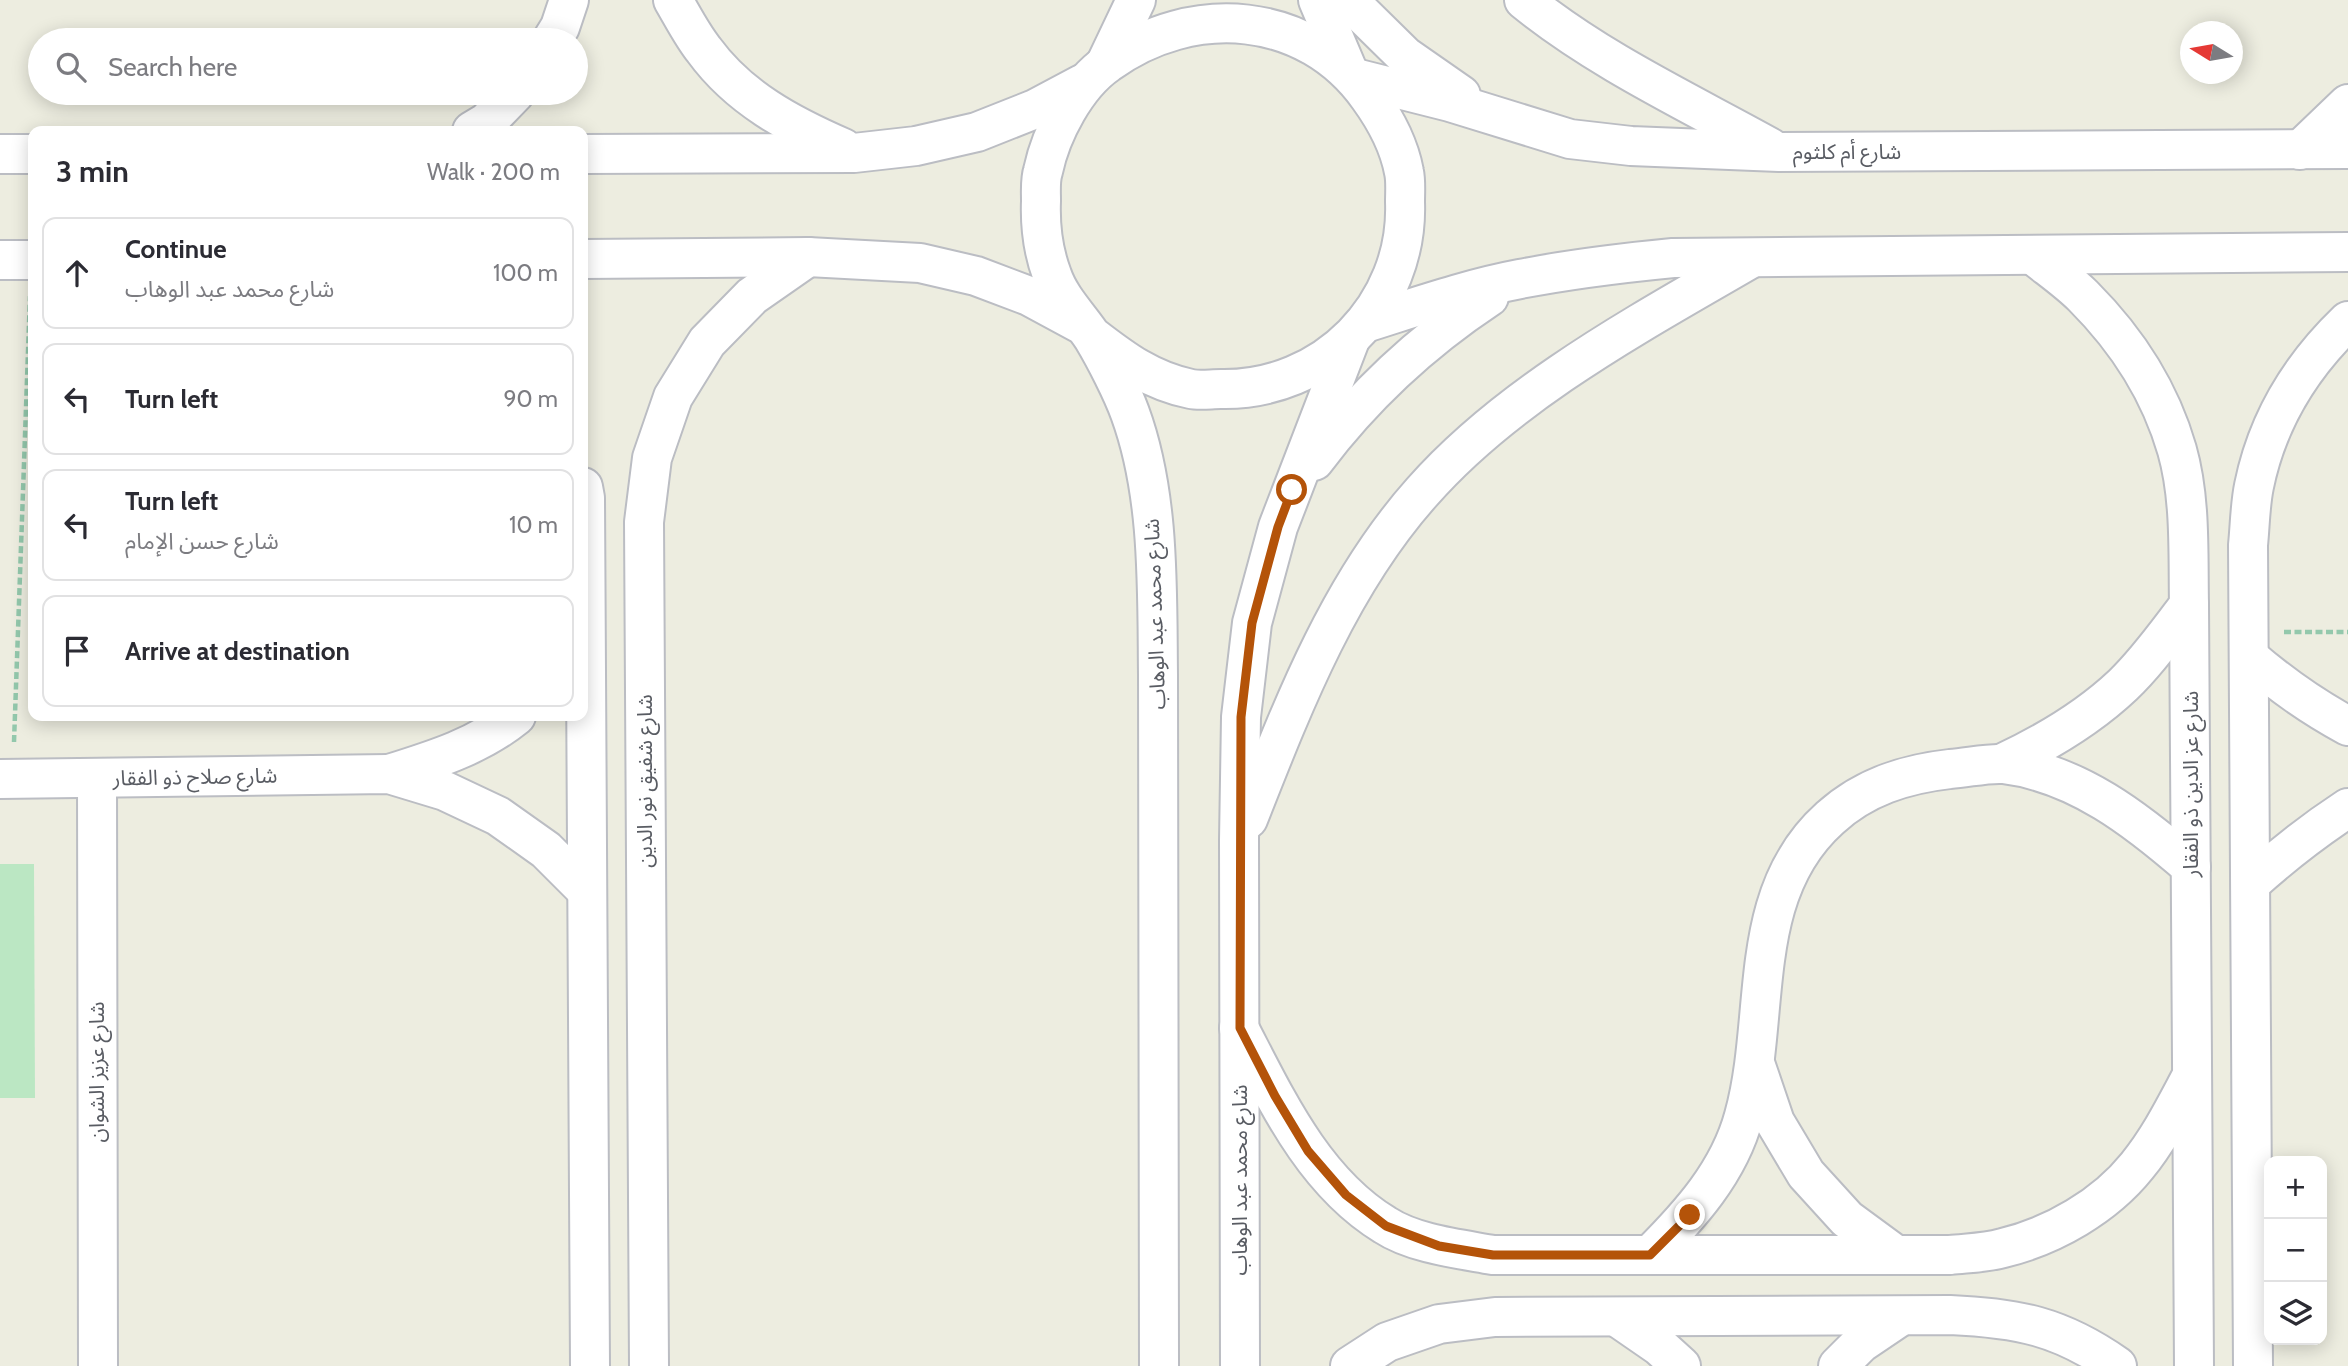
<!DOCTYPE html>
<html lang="en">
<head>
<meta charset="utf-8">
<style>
  :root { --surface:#fff; --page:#f7f7f7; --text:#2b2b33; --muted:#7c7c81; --line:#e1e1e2 }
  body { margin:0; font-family:Cabin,"Noto Sans Arabic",sans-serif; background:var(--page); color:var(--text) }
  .controls { position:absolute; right:21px; bottom:21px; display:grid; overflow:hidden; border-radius:14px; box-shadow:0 4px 18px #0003 }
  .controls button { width:63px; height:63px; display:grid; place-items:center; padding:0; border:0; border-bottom:2px solid var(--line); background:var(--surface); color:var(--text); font:35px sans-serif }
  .compass { position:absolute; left:2180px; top:21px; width:63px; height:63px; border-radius:50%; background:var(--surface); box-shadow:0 4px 18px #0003; rotate:281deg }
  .stop { position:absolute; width:21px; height:21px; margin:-16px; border:5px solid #b45309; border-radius:50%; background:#fff }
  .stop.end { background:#b45309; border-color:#fff; box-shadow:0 2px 7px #0008 }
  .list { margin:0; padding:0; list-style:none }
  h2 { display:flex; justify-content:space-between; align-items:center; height:91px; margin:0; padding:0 28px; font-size:30px }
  h2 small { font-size:23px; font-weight:400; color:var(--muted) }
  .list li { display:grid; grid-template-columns:46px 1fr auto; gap:21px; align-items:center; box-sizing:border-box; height:112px; margin:0 14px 14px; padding:0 14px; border:2px solid var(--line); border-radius:14px }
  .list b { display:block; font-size:26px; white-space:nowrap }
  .list p { margin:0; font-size:23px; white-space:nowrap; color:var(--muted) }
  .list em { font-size:23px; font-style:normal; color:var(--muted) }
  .icon { flex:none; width:38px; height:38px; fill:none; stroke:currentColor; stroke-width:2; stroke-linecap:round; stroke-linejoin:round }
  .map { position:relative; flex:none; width:2348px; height:1366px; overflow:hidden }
  .search { position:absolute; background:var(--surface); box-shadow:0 4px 18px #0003; left:28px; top:28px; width:560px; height:77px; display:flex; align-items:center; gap:18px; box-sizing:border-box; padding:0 24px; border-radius:38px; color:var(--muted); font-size:26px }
  .panel { position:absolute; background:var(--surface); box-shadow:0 4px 18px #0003; left:28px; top:126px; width:560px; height:595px; border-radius:14px }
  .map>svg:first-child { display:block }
  .green { fill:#bbe7c3 }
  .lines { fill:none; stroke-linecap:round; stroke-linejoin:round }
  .minor-casing { stroke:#bbbdc3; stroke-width:42 }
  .path { stroke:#93c8ac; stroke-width:4.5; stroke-dasharray:7 3.5; stroke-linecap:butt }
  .minor { stroke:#fff; stroke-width:38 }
  .route { stroke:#b45309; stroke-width:9 }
  .labels { text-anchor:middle; stroke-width:5; stroke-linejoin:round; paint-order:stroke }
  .street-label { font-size:21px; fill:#595c63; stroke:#fff }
</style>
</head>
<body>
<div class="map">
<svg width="2348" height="1366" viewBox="0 0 2348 1366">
  <rect width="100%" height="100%" fill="#edede0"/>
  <polygon class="green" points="0,864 34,864 35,1098 0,1098"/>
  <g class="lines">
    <defs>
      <g id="minor">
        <path d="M673,0C683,17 692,35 704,50C739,98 790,125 843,148"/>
        <polyline points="1318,0 1348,71"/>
        <polyline points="1348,0 1405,56 1461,95"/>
        <path d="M1524,0C1598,60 1688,102 1771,148"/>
        <polyline points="552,40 560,27 569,0"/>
        <polyline points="1106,63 1136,0"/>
        <polyline points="1355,78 1450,102 1570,139 1631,146 1779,152 2348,149"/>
        <polyline points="472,131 487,122 515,93"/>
        <polyline points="2300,150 2348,104"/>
        <polyline points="0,154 33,154"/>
        <polyline points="583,154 854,153 916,146 977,132 1035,109 1082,84"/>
        <path d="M2033,255C2049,268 2068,281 2083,296C2126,339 2160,391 2177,450C2191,499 2188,555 2189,605L2194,1366"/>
        <polyline points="583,259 808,257 920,263 976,276 1029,296 1079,323"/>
        <polyline points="0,260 33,260"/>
        <path d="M1365,323C1416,307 1467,289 1520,279C1571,269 1622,263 1673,258L2348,252"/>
        <path d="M1092,336C1123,360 1151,381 1191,389C1200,391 1211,389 1221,389C1324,391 1409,306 1405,202C1405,192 1406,181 1404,172C1399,145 1385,119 1369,97C1307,10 1192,2 1108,63C1076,85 1051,133 1043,171C1040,180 1041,191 1041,201C1040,226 1043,251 1052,275C1060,299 1080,318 1093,338C1105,358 1122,391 1130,413C1160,495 1157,589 1158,675L1159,1366"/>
        <path d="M1314,461C1363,396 1421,342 1489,297"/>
        <polyline points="583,487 585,498 590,1366"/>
        <path d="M2249,657C2280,684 2311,706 2348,726"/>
        <path d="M2001,764C2046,743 2087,719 2123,685C2148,661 2168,632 2189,605"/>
        <path d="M389,774C434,760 479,746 516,716"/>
        <polyline points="97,778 98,1366"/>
        <polyline points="0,779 389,774 445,791 498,816 546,850 587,891"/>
        <path d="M1248,819C1293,705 1339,585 1422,492C1508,394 1638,324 1750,259"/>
        <path d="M2251,883C2282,855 2313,831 2348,808"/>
        <path d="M1239,1028C1276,1099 1313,1181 1385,1225C1414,1244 1460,1249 1493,1255H1950C1968,1253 1986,1253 2003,1248C2053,1236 2105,1206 2137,1166C2159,1139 2174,1109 2190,1079"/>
        <polyline points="1756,1066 1775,1122 1806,1174 1847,1219 1896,1255"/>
        <path d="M1650,1255C1690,1215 1729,1172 1744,1116C1772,1015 1744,895 1830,818C1864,787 1905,774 1950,769C1967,768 1986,763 2003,764C2077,773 2137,820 2191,867"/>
        <polyline points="1617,1317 1659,1346 1681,1366"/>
        <polyline points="649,1366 644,522 652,458 673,397 707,342 752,296 808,257"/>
        <polyline points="1240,1366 1239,840 1241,717 1252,623 1278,527 1350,340"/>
        <path d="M1350,1366L1387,1342L1439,1324L1495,1317L1950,1315C2018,1318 2060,1326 2117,1366"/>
        <polyline points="1838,1366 1861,1343 1901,1316"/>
        <path d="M2253,1366L2248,545C2250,526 2250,505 2254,486C2267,422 2301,366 2348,321"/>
      </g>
    </defs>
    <use href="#minor" class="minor-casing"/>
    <g class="path">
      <polyline points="2284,632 2348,632"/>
      <polyline points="14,742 30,296"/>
    </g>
    <use href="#minor" class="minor"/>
  </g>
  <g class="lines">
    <polyline class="route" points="1292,490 1278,527 1252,623 1241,717 1240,1028 1275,1096 1308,1151 1346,1195 1386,1226 1439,1246 1493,1255 1650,1255 1690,1215"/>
  </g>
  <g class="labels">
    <g class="street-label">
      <text x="1847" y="159">شارع أم كلثوم</text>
      <text transform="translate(1155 614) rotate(-92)" y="7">شارع محمد عبد الوهاب</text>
      <text transform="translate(195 777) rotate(-1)" y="7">شارع صلاح ذو الفقار</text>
      <text transform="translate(645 781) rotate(-90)" y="7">شارع شفيق نور الدين</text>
      <text transform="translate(2191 784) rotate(-90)" y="7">شارع عز الدين ذو الفقار</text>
      <text transform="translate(97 1072) rotate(-90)" y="7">شارع عزيز الشوان</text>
      <text transform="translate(1240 1180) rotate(-90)" y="7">شارع محمد عبد الوهاب</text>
    </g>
  </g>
</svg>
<div class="controls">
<button>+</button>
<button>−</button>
<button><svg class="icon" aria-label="layers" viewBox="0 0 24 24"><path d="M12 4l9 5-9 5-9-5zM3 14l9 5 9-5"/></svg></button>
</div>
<svg class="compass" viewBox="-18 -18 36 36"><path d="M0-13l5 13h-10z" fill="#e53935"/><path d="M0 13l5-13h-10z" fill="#7c7c81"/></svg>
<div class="stop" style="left:1292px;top:490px"></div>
<div class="stop end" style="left:1690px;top:1215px"></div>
<div class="search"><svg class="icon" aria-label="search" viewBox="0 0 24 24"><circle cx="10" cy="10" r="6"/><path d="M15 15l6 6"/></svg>Search here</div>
<section class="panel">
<h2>3 min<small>Walk · 200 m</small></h2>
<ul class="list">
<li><svg class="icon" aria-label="ahead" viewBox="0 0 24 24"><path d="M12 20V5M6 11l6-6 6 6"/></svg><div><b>Continue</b><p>شارع محمد عبد الوهاب</p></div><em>100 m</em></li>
<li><svg class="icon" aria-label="left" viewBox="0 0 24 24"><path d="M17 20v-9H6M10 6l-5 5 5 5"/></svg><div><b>Turn left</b></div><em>90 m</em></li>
<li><svg class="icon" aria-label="left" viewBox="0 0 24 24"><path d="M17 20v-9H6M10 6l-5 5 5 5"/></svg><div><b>Turn left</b><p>شارع حسن الإمام</p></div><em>10 m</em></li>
<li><svg class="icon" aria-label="arrive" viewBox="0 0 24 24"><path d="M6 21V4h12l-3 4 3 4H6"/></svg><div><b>Arrive at destination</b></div></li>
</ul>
</section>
</div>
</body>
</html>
